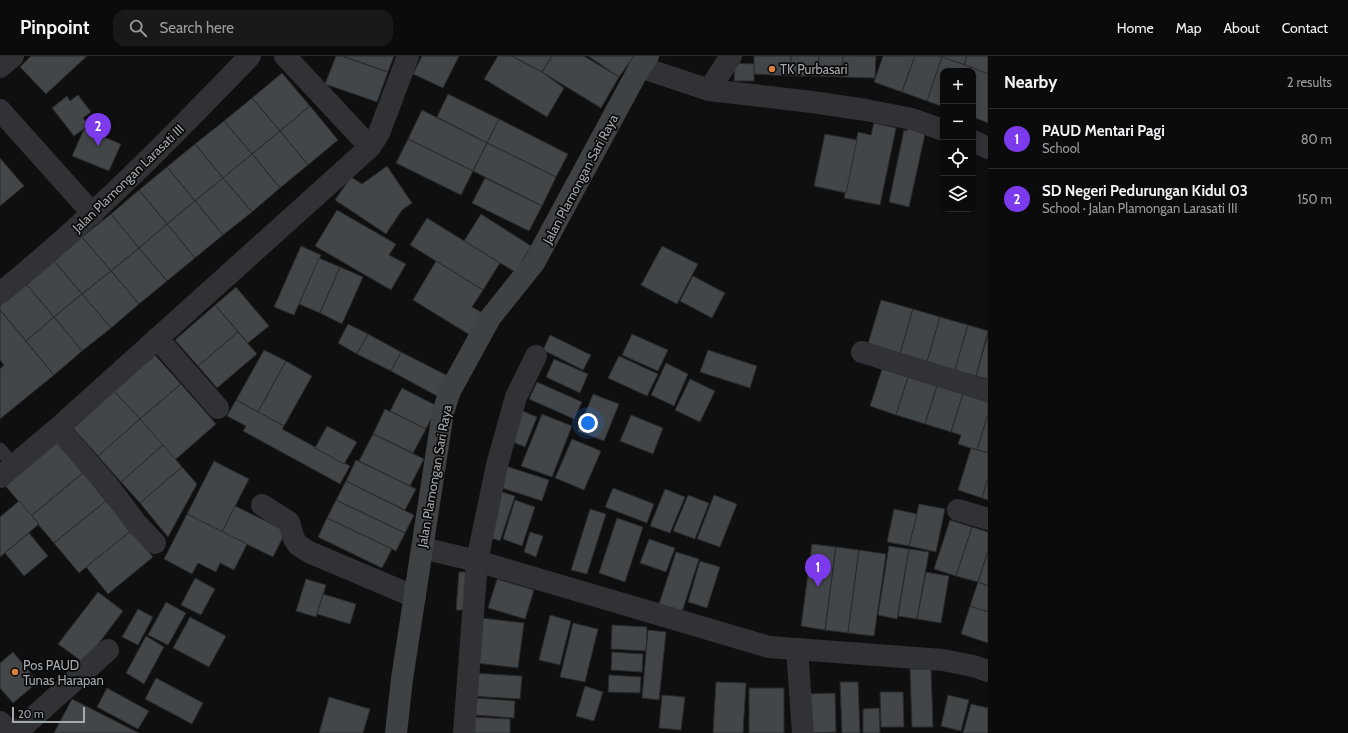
<!DOCTYPE html>
<html lang="en">
<head>
<meta charset="utf-8">
<style>
  :root { --surface:#0b0b0c; --page:#19191a; --text:#f1f3f6; --muted:#9a9b9d; --line:#2b2b2d; --accent:#7c3aed }
  body { margin:0; font-family:Cabin,sans-serif; background:var(--page); color:var(--text) }
  .controls { position:absolute; right:12px; top:12px; display:grid; overflow:hidden; border-radius:8px; box-shadow:0 2px 6px #0003 }
  .controls button { width:36px; height:36px; display:grid; place-items:center; padding:0; border:0; border-bottom:1px solid var(--line); background:var(--surface); color:var(--text); font:20px sans-serif }
  .scale { position:absolute; left:12px; bottom:10px; width:73px; box-sizing:border-box; padding-left:4px; border:2px solid #a2a9af; border-top:0; font-size:11px; line-height:14px; white-space:nowrap; color:#a2a9af; -webkit-text-stroke:3px #0a0a0b; paint-order:stroke }
  .you { position:absolute; left:588px; top:367px; width:14px; height:14px; margin:-10px; border:3px solid #fff; border-radius:50%; background:#1a73e8; box-shadow:0 0 0 6px #1a73e833 }
  .badge { display:grid; place-items:center; width:26px; height:26px; border-radius:50%; background:var(--accent); color:#fff; font-size:13px; font-weight:700 }
  .pin { position:absolute; translate:-50% -33px; filter:drop-shadow(0 1px 2px #0008) }
  .pin::after { content:''; position:absolute; top:21px; width:14px; height:12px; background:inherit; clip-path:polygon(0 0,100% 0,50% 100%) }
  .list { margin:0; padding:0; list-style:none }
  h2 { display:flex; justify-content:space-between; align-items:center; height:52px; margin:0; padding:0 16px; font-size:17px }
  h2 small { font-size:13px; font-weight:400; color:var(--muted) }
  .list li { display:grid; grid-template-columns:26px 1fr auto; gap:12px; align-items:center; box-sizing:border-box; height:60px; padding:0 16px; border-top:1px solid var(--line) }
  .list b { display:block; font-size:15px; white-space:nowrap }
  .list p { margin:0; font-size:13px; white-space:nowrap; color:var(--muted) }
  .list em { font-size:13px; font-style:normal; color:var(--muted) }
  .icon { flex:none; width:22px; height:22px; fill:none; stroke:currentColor; stroke-width:2; stroke-linecap:round; stroke-linejoin:round }
  .map { position:relative; flex:none; width:988px; height:677px; overflow:hidden }
  header { display:flex; align-items:center; gap:24px; box-sizing:border-box; height:56px; padding:0 20px; background:var(--surface); border-bottom:1px solid var(--line) }
  header strong { font-size:19px }
  nav { display:flex; gap:22px; margin-inline-start:auto; font-size:14px }
  .search { width:280px; height:36px; background:var(--page); display:flex; align-items:center; gap:10px; box-sizing:border-box; padding:0 14px; border-radius:12px; color:var(--muted); font-size:15px }
  main { display:flex }
  aside { flex:1; background:var(--surface) }
  .map>svg:first-child { display:block }
  .building { fill:#434648; stroke:#292a2c }
  .lines { fill:none; stroke-linecap:round; stroke-linejoin:round }
  .lane { stroke:#313235; stroke-width:13 }
  .street { stroke:#313235; stroke-width:22 }
  .secondary { stroke:#3f4244; stroke-width:22 }
  .poi-dot { fill:#db7f3c; stroke:#0a0a0b; stroke-width:1.5 }
  .labels { text-anchor:middle; stroke-width:3.5; stroke-linejoin:round; paint-order:stroke }
  .poi-label { font-size:13px; fill:#a2a9af; stroke:#0a0a0b; text-anchor:start }
  .street-label { font-size:13px; fill:#a2a9af; stroke:#0a0a0b }
</style>
</head>
<body>
<header>
<strong>Pinpoint</strong>
<div class="search"><svg class="icon" aria-label="search" viewBox="0 0 24 24"><circle cx="10" cy="10" r="6"/><path d="M15 15l6 6"/></svg>Search here</div>
<nav><a>Home</a><a>Map</a><a>About</a><a>Contact</a></nav>
</header>
<main>
<div class="map">
<svg width="988" height="677" viewBox="0 0 988 677">
  <rect width="100%" height="100%" fill="#0f0f10"/>
  <g class="building">
    <polygon points="31,0 87,0 46,38 20,11"/>
    <polygon points="336,0 342,0 388,16 377,46 325,28"/>
    <polygon points="342,0 394,0 388,16"/>
    <polygon points="422,0 459,0 443,32 413,18"/>
    <polygon points="498,0 512,0 542,16 564,32 547,61 484,23"/>
    <polygon points="512,0 552,0 542,16"/>
    <polygon points="552,0 584,0 619,21 601,52 542,16"/>
    <polygon points="588,0 634,0 619,21"/>
    <polygon points="754,0 791,0 791,20 754,18"/>
    <polygon points="791,0 819,0 818,20 791,20"/>
    <polygon points="819,0 843,0 843,21 818,20"/>
    <polygon points="843,0 876,0 875,22 843,21"/>
    <polygon points="883,0 915,0 902,36 874,26"/>
    <polygon points="915,0 939,0 942,1 927,45 902,36"/>
    <polygon points="939,0 967,0 964,9"/>
    <polygon points="967,0 988,0 988,18 964,9"/>
    <polygon points="942,1 971,11 969,15 943,15 943,51 927,45"/>
    <polygon points="735,7 754,8 754,25 734,25"/>
    <polygon points="971,11 988,18 988,67 973,61 973,15 969,15"/>
    <polygon points="282,17 310,50 280,75 252,42"/>
    <polygon points="448,38 499,63 487,87 437,61"/>
    <polygon points="78,39 91,56 83,62 89,69 74,80 52,52 67,40 70,45"/>
    <polygon points="252,42 280,75 252,98 224,65"/>
    <polygon points="310,50 338,84 308,109 280,75"/>
    <polygon points="422,54 487,87 473,115 408,83"/>
    <polygon points="499,63 568,98 556,121 487,87"/>
    <polygon points="224,65 252,98 223,122 195,88"/>
    <polygon points="909,66 925,78 909,151 889,146 904,74 907,75"/>
    <polygon points="874,67 896,72 880,149 844,142 858,76 871,79"/>
    <polygon points="84,73 121,88 109,115 72,100"/>
    <polygon points="280,75 308,109 280,132 252,98"/>
    <polygon points="825,78 857,84 846,137 814,130"/>
    <polygon points="408,83 473,115 461,139 396,107"/>
    <polygon points="487,87 556,121 542,150 473,115"/>
    <polygon points="195,88 223,122 195,145 167,111"/>
    <polygon points="252,98 280,132 252,156 223,122"/>
    <polygon points="0,102 24,130 0,150"/>
    <polygon points="387,110 412,147 402,154 386,178 335,144 351,121 362,128"/>
    <polygon points="167,111 195,145 167,168 139,134"/>
    <polygon points="223,122 252,156 223,179 195,145"/>
    <polygon points="485,122 542,150 529,175 472,147"/>
    <polygon points="139,134 167,168 139,192 111,158"/>
    <polygon points="195,145 223,179 195,202 167,168"/>
    <polygon points="337,154 396,188 389,199 406,208 391,234 315,190"/>
    <polygon points="111,158 139,192 111,215 82,181"/>
    <polygon points="481,158 531,190 515,216 464,185"/>
    <polygon points="427,162 500,207 483,234 410,189"/>
    <polygon points="167,168 195,202 167,225 139,192"/>
    <polygon points="82,181 111,215 82,238 54,205"/>
    <polygon points="301,190 321,199 294,259 274,251"/>
    <polygon points="662,190 698,208 677,248 641,229"/>
    <polygon points="139,192 167,225 139,248 111,215"/>
    <polygon points="319,202 340,211 320,257 299,248"/>
    <polygon points="54,205 82,238 54,261 26,228"/>
    <polygon points="436,205 483,234 472,251 483,257 470,279 413,244"/>
    <polygon points="340,211 363,221 342,268 320,257"/>
    <polygon points="111,215 139,248 111,272 82,238"/>
    <polygon points="693,220 725,237 712,262 680,245"/>
    <polygon points="26,228 54,261 26,285 0,254 0,249"/>
    <polygon points="236,231 269,270 248,287 215,249"/>
    <polygon points="82,238 111,272 82,295 54,261"/>
    <polygon points="881,244 913,253 900,298 868,288"/>
    <polygon points="215,249 238,276 198,310 175,284"/>
    <polygon points="913,253 940,261 927,306 900,298"/>
    <polygon points="0,254 54,319 0,363 0,313 4,309 0,304"/>
    <polygon points="54,261 82,295 54,319 26,285"/>
    <polygon points="940,261 968,269 955,314 927,306"/>
    <polygon points="348,268 368,278 357,298 338,287"/>
    <polygon points="968,269 988,275 976,320 955,314"/>
    <polygon points="238,276 257,298 217,332 198,310"/>
    <polygon points="368,278 401,296 391,315 357,298"/>
    <polygon points="632,278 668,294 658,315 622,299"/>
    <polygon points="988,278 988,323 976,320"/>
    <polygon points="550,279 591,299 583,314 543,294"/>
    <polygon points="264,294 286,305 258,356 236,344"/>
    <polygon points="708,294 757,310 750,332 700,316"/>
    <polygon points="401,296 448,320 437,340 391,315"/>
    <polygon points="155,299 181,328 140,363 114,335"/>
    <polygon points="619,300 658,318 647,340 608,322"/>
    <polygon points="554,303 588,318 580,337 546,321"/>
    <polygon points="286,305 312,320 284,370 258,356"/>
    <polygon points="666,307 688,318 674,350 651,339"/>
    <polygon points="882,313 908,321 896,359 870,350"/>
    <polygon points="908,321 937,330 925,368 896,359"/>
    <polygon points="690,323 715,335 700,366 675,354"/>
    <polygon points="537,326 582,346 574,363 529,343"/>
    <polygon points="181,328 216,368 175,404 140,363"/>
    <polygon points="937,330 963,338 951,376 925,368"/>
    <polygon points="402,332 437,350 426,373 390,355"/>
    <polygon points="114,335 140,363 98,400 72,371"/>
    <polygon points="593,338 619,348 604,385 578,375"/>
    <polygon points="963,338 988,346 988,358 977,394 958,388 961,379 951,376"/>
    <polygon points="236,344 284,370 282,373 350,410 340,428 243,375 246,370 227,360"/>
    <polygon points="385,353 426,373 413,397 373,378"/>
    <polygon points="520,354 537,361 525,391 508,384"/>
    <polygon points="542,358 572,370 552,421 521,410"/>
    <polygon points="988,358 988,397 977,394"/>
    <polygon points="631,359 663,372 653,398 620,385"/>
    <polygon points="140,363 163,389 121,426 98,400"/>
    <polygon points="327,370 357,386 344,408 315,392"/>
    <polygon points="373,378 424,403 410,430 359,405"/>
    <polygon points="572,383 601,395 584,434 555,422"/>
    <polygon points="55,384 83,417 31,460 3,427"/>
    <polygon points="163,389 182,411 140,447 121,426"/>
    <polygon points="971,392 988,397 988,422 982,442 958,434"/>
    <polygon points="356,404 416,433 405,454 346,425"/>
    <polygon points="214,405 249,423 222,476 187,458"/>
    <polygon points="506,410 549,424 542,445 499,431"/>
    <polygon points="182,411 197,428 168,481 140,447"/>
    <polygon points="83,417 106,445 54,487 31,460"/>
    <polygon points="988,422 988,444 982,442"/>
    <polygon points="346,425 414,459 405,477 336,444"/>
    <polygon points="613,432 654,448 647,467 605,451"/>
    <polygon points="665,433 685,441 670,477 650,470"/>
    <polygon points="499,435 515,440 500,485 486,480"/>
    <polygon points="688,439 709,447 695,483 673,475"/>
    <polygon points="714,439 737,448 720,491 697,483"/>
    <polygon points="336,444 405,477 396,495 327,462"/>
    <polygon points="515,444 535,451 522,490 503,483"/>
    <polygon points="19,445 39,468 0,501 0,461"/>
    <polygon points="106,445 131,475 79,517 54,487"/>
    <polygon points="919,448 945,453 936,496 909,490"/>
    <polygon points="235,450 286,475 273,501 222,476"/>
    <polygon points="590,453 606,458 587,518 571,514"/>
    <polygon points="894,453 917,458 909,490 887,486"/>
    <polygon points="187,458 247,488 234,514 220,507 216,516 198,507 192,518 164,503"/>
    <polygon points="327,462 392,493 382,512 318,481"/>
    <polygon points="617,462 643,471 625,526 599,517"/>
    <polygon points="950,464 972,471 956,520 934,513"/>
    <polygon points="972,471 988,476 988,495 978,526 956,520"/>
    <polygon points="131,475 153,501 108,538 86,511"/>
    <polygon points="530,476 543,480 536,501 524,496"/>
    <polygon points="29,477 48,500 24,520 5,497"/>
    <polygon points="649,483 675,492 666,516 640,507"/>
    <polygon points="812,488 836,491 825,574 801,570"/>
    <polygon points="889,490 909,493 897,563 878,559"/>
    <polygon points="836,491 859,494 848,577 825,574"/>
    <polygon points="909,493 929,496 917,563 898,560"/>
    <polygon points="859,494 886,498 874,580 848,577"/>
    <polygon points="988,495 988,530 978,526"/>
    <polygon points="676,496 699,503 682,556 659,548"/>
    <polygon points="700,505 720,511 707,552 688,546"/>
    <polygon points="459,516 474,516 471,554 456,554"/>
    <polygon points="926,516 949,520 941,567 917,563"/>
    <polygon points="195,522 215,533 201,559 181,549"/>
    <polygon points="306,523 326,529 316,561 296,555"/>
    <polygon points="497,523 534,534 525,563 488,552"/>
    <polygon points="978,526 988,530 988,556 970,550"/>
    <polygon points="98,536 123,555 84,607 58,588"/>
    <polygon points="323,538 356,548 350,568 317,558"/>
    <polygon points="166,546 186,557 168,589 148,579"/>
    <polygon points="970,550 988,556 988,587 961,578"/>
    <polygon points="138,553 153,561 138,589 122,581"/>
    <polygon points="550,559 571,565 560,609 539,604"/>
    <polygon points="190,561 226,580 209,611 173,592"/>
    <polygon points="482,562 524,567 518,612 476,607"/>
    <polygon points="573,567 598,573 585,626 560,621"/>
    <polygon points="612,569 647,571 646,595 611,593"/>
    <polygon points="648,574 666,576 659,644 642,642"/>
    <polygon points="146,580 164,591 144,628 126,617"/>
    <polygon points="13,596 38,626 13,647 0,632 0,607"/>
    <polygon points="612,596 643,598 642,616 611,614"/>
    <polygon points="910,613 931,613 933,671 912,671"/>
    <polygon points="473,617 522,620 520,643 471,640"/>
    <polygon points="609,619 641,621 640,637 608,636"/>
    <polygon points="156,622 203,647 192,668 145,643"/>
    <polygon points="716,626 746,627 743,677 713,677"/>
    <polygon points="840,626 858,626 860,677 842,677"/>
    <polygon points="585,630 603,636 594,665 576,660"/>
    <polygon points="107,632 149,655 138,673 97,651"/>
    <rect x="749" y="632" width="35" height="45"/>
    <polygon points="880,636 903,636 904,671 881,671"/>
    <polygon points="835,637 836,676 809,677 808,638"/>
    <polygon points="662,639 685,641 681,674 659,672"/>
    <polygon points="948,639 969,644 961,675 941,670"/>
    <polygon points="329,641 370,653 363,677 319,677"/>
    <polygon points="476,642 515,645 514,662 475,659"/>
    <polygon points="72,643 139,677 54,677"/>
    <polygon points="971,648 988,652 988,677 963,677"/>
    <polygon points="879,652 880,677 863,677 863,653"/>
    <polygon points="472,661 510,663 510,677 471,677"/>
  </g>
  <g class="lines">
    <polyline class="lane" points="0,393 14,410"/>
    <g class="street">
      <polyline points="285,0 370,91"/>
      <polyline points="0,11 13,0"/>
      <polyline points="640,11 709,34 812,46 866,54 912,63 943,74"/>
      <polyline points="709,34 731,0"/>
      <polyline points="0,54 93,158"/>
      <polyline points="973,85 988,92"/>
      <path d="M0,237C90,165 170,83 250,0"/>
      <polyline points="157,282 218,352"/>
      <polyline points="862,296 988,335"/>
      <polyline points="58,372 110,432 136,467 155,487"/>
      <polyline points="0,421 58,372 370,91 379,77 408,0"/>
      <polyline points="262,449 289,466 294,483 298,489 309,496 415,541"/>
      <polyline points="958,454 988,463"/>
      <polyline points="422,492 477,505 769,591 943,604 973,610 988,615"/>
      <polyline points="797,593 803,677"/>
      <polyline points="0,666 10,677"/>
      <polyline points="16,677 108,594"/>
      <polyline points="464,677 477,505 497,409 516,341 536,300"/>
    </g>
    <polyline class="secondary" points="396,677 402,623 443,356 450,335 490,262 534,207 640,11 648,0"/>
  </g>
  <g class="poi-dot">
    <circle cx="772" cy="13" r="4"/>
    <circle cx="15" cy="616" r="4"/>
  </g>
  <g class="labels">
    <g class="poi-label">
      <text x="780" y="18">TK Purbasari</text>
      <text x="23" y="614">Pos PAUD<tspan x="23" dy="15">Tunas Harapan</tspan></text>
    </g>
    <g class="street-label">
      <text transform="translate(128 122) rotate(-44)" y="5">Jalan Plamongan Larasati III</text>
      <text transform="translate(580 123) rotate(-62)" y="5">Jalan Plamongan Sari Raya</text>
      <text transform="translate(434 420) rotate(-80)" y="5">Jalan Plamongan Sari Raya</text>
    </g>
  </g>
</svg>
<div class="controls">
<button>+</button>
<button>−</button>
<button><svg class="icon" aria-label="locate" viewBox="0 0 24 24"><circle cx="12" cy="12" r="6"/><path d="M12 2v4M12 18v4M2 12h4M18 12h4"/></svg></button>
<button><svg class="icon" aria-label="layers" viewBox="0 0 24 24"><path d="M12 4l9 5-9 5-9-5zM3 14l9 5 9-5"/></svg></button>
</div>
<div class="scale">20 m</div>
<div class="you"></div>
<div class="pin badge" style="left:818px;top:531px">1</div>
<div class="pin badge" style="left:98px;top:90px">2</div>
</div>
<aside>
<h2>Nearby<small>2 results</small></h2>
<ul class="list">
<li><span class="badge">1</span><div><b>PAUD Mentari Pagi</b><p>School</p></div><em>80 m</em></li>
<li><span class="badge">2</span><div><b>SD Negeri Pedurungan Kidul 03</b><p>School · Jalan Plamongan Larasati III</p></div><em>150 m</em></li>
</ul>
</aside>
</main>
</body>
</html>
